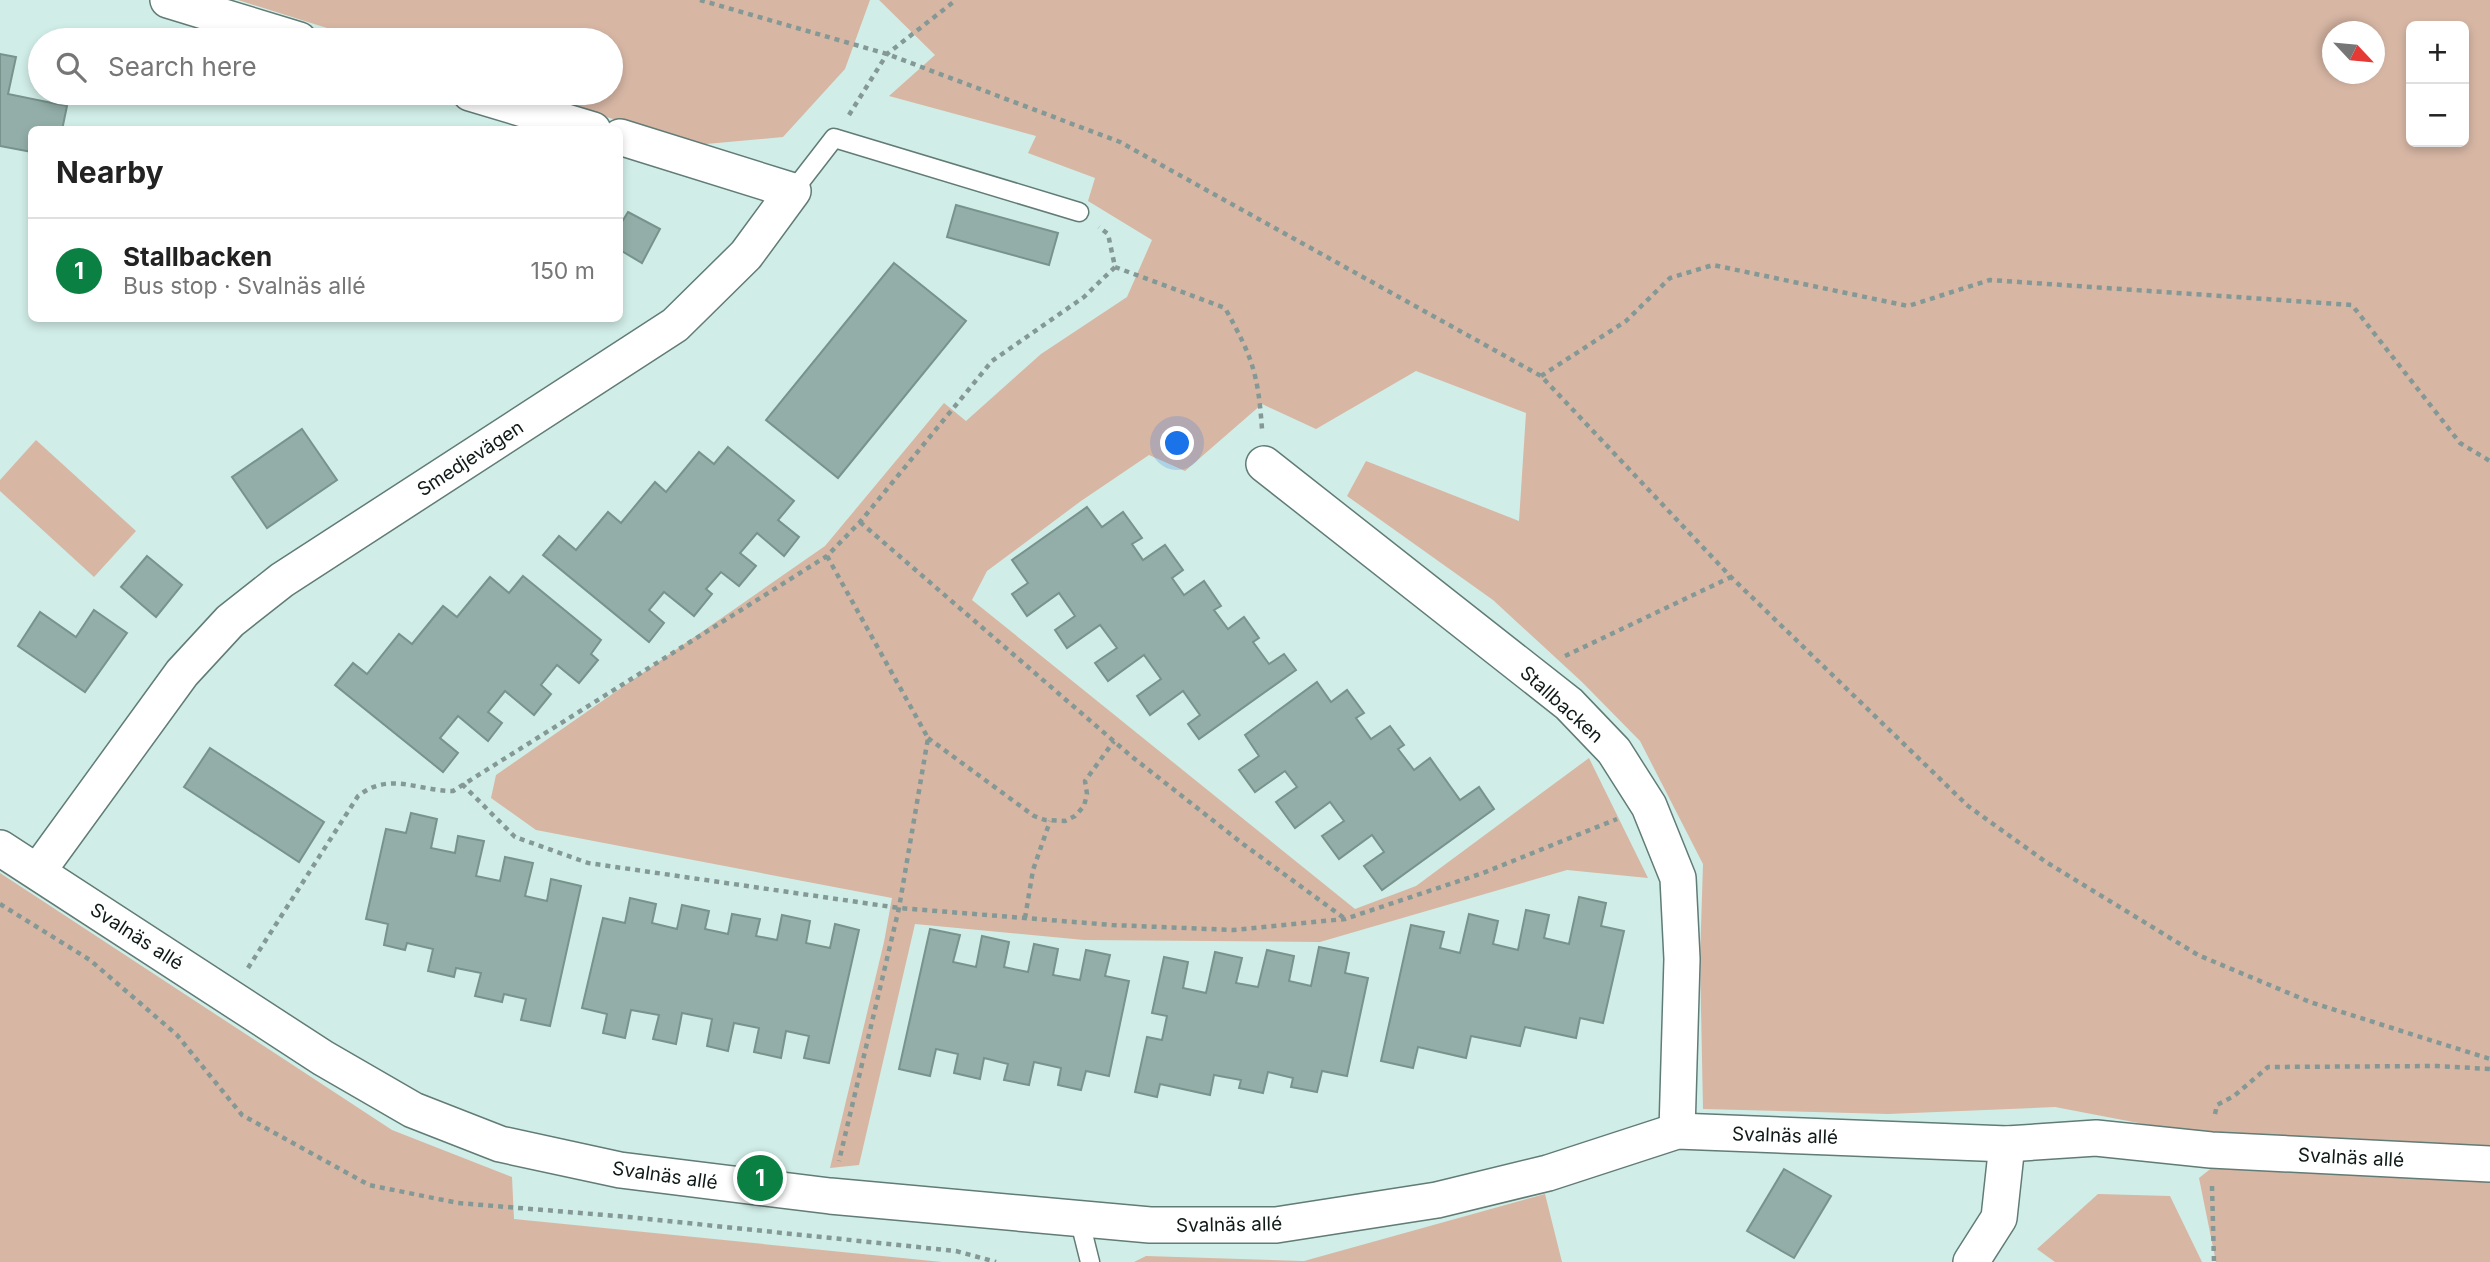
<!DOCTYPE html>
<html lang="en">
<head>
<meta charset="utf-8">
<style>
  :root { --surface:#fff; --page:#f2f2f2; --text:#222; --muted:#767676; --line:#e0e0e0; --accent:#0b8043 }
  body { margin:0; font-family:Inter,sans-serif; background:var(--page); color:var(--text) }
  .controls { position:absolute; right:21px; top:21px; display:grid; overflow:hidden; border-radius:10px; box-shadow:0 4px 10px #0003 }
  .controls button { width:63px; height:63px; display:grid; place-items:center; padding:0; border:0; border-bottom:2px solid var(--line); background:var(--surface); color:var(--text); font:35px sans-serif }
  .compass { position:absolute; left:2322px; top:21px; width:63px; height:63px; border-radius:50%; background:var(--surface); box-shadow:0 4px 10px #0003; rotate:116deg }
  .you { position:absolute; left:1178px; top:444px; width:24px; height:24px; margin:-18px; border:5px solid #fff; border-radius:50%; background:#1a73e8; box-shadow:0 0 0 10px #1a73e833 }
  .badge { display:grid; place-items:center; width:46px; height:46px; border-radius:50%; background:var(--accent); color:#fff; font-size:23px; font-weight:700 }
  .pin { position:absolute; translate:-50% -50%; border:4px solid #fff; box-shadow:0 2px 7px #0006 }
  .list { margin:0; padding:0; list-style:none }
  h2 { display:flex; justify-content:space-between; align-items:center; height:91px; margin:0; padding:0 28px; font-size:30px }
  h2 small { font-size:23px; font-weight:400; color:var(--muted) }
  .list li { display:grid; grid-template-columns:46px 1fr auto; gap:21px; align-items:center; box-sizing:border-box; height:105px; padding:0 28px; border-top:2px solid var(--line) }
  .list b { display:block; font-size:26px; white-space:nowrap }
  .list p { margin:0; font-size:23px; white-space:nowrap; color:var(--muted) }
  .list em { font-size:23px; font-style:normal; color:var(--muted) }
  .icon { flex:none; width:38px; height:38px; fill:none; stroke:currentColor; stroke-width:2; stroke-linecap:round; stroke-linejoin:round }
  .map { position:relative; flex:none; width:2490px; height:1262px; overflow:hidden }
  .search { position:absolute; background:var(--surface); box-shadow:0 4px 10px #0003; left:28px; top:28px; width:595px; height:77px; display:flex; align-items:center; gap:18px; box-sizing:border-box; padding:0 24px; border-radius:38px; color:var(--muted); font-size:26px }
  .panel { position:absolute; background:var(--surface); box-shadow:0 4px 10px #0003; left:28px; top:126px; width:595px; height:196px; border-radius:10px }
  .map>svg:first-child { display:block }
  .green { fill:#d7b6a4; fill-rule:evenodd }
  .building { fill:#93aea8; stroke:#78928c; stroke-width:2 }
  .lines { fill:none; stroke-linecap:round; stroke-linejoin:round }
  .lane-casing { stroke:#617b75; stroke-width:21 }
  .street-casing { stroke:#617b75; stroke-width:38 }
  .path { stroke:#849995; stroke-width:4.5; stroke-dasharray:5 5; stroke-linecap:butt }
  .lane { stroke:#fff; stroke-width:18 }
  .street { stroke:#fff; stroke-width:35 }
  .labels { text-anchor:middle; stroke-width:7; stroke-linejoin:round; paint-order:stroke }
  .street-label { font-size:19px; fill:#0f1917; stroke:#fff }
</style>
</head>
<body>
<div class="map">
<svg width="2490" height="1262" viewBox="0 0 2490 1262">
  <rect width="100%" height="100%" fill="#d1ede7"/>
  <g class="green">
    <polygon points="238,0 870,0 845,69 783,137 695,145 531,93 611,93 611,40 365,40"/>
    <path d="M879,0H2490V1262H2216L2199,1178L2243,1143L2055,1107L1888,1114L1703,1109L1700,959L1703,864L1640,741L1582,682L1493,600L1347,496L1366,461L1519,521L1526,413L1416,371L1316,429L1262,404L1185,471L1149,455L1081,501L987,571L972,600L1355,909L1416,886L1589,758L1648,878L1567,870L1320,942L1084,940L915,924L859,1165L830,1168L884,942L892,898L536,830L491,798L496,775L825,546L944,403L966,421L1041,354L1127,297L1152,240L1088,201L1095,178L1028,153L1036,136L889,96L935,55ZM2411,26H2464V142H2411ZM2332,32H2374V74H2332Z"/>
    <polygon points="36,440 136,531 94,577 0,491 0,480"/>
    <polygon points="0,873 392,1130 512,1177 514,1219 942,1262 0,1262"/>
    <polygon points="1545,1194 1562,1262 1134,1262 1146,1256 1304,1261"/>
    <polygon points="2098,1194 2170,1196 2202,1262 2055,1262 2037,1249"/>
  </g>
  <g class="building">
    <polygon points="0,54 16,57 8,94 67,106 62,130 32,130 32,152 0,146"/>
    <polygon points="956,205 1058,233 1049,265 947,237"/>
    <polygon points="628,212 660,229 642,263 620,250 620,225"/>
    <polygon points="894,263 966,321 838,478 766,420"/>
    <polygon points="302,429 337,480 267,528 232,477"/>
    <polygon points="728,447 794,501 778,520 799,537 784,556 757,533 740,553 756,566 739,586 721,572 706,589 712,594 694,616 664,592 649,610 664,623 649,642 543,555 559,536 576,550 608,512 621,523 655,482 666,492 699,452 714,464"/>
    <polygon points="1087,507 1102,527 1123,512 1142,538 1132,544 1143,560 1165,545 1183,570 1172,578 1184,595 1204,581 1221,606 1214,610 1228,629 1244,617 1259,638 1253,642 1269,664 1284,654 1296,670 1199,739 1188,724 1200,715 1183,691 1150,715 1137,696 1161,679 1144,655 1108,681 1095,663 1117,648 1100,625 1067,648 1055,630 1075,616 1059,593 1027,616 1012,594 1028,583 1012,560"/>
    <polygon points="147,556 182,585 156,617 121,587"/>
    <polygon points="523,576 601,640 591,654 598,660 579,683 557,665 541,685 551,694 534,715 505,691 488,712 502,723 488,741 458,716 440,738 458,753 443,772 335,685 353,663 367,674 399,634 412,644 443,606 457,617 490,577 509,593"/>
    <polygon points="94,610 127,633 85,692 18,646 40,612 76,637"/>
    <polygon points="1317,682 1331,702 1347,690 1364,713 1356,718 1371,739 1390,726 1404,745 1398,749 1414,770 1430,758 1460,800 1479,787 1494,809 1382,890 1364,866 1384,852 1372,835 1339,859 1322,836 1344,821 1330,802 1295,828 1276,802 1297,787 1285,771 1255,792 1239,770 1259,756 1245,735"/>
    <polygon points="210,748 324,822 299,862 184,787"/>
    <polygon points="411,813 437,819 431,848 455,853 458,836 484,841 476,876 500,881 505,857 533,863 525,896 547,901 551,879 581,886 550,1026 521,1020 526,999 504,994 502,1002 475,996 481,973 456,968 454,977 428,971 433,949 407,943 405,950 384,945 388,924 366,919 386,829 406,833"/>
    <polygon points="1579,897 1606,903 1601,926 1624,931 1603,1023 1580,1018 1576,1038 1525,1027 1520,1046 1471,1036 1466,1058 1418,1047 1413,1068 1381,1061 1411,925 1444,932 1440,948 1460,953 1469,914 1498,921 1493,944 1518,950 1526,910 1549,915 1544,938 1569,944"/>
    <polygon points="630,898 656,904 652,923 677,929 682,905 709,911 705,929 728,934 732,914 760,919 756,936 777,940 782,915 810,921 806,943 830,948 835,924 859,930 829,1063 804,1058 809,1036 786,1031 781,1058 754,1052 759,1028 734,1023 728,1051 707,1046 712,1019 682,1013 676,1044 653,1039 659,1015 631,1010 625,1038 603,1033 607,1014 582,1008 603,918 625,923"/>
    <polygon points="930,929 960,935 953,962 976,967 982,936 1009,942 1004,967 1028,972 1034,944 1058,949 1053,975 1080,980 1086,950 1110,955 1105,976 1129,981 1109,1076 1086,1071 1081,1090 1058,1085 1061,1068 1034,1062 1029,1085 1004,1080 1008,1064 984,1058 980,1079 954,1073 958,1054 936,1049 930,1076 899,1069"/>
    <polygon points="1319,947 1349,953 1345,973 1368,978 1347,1076 1322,1071 1317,1092 1291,1087 1293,1078 1268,1072 1263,1093 1239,1088 1241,1080 1214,1075 1210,1095 1160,1084 1157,1097 1135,1092 1147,1037 1162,1040 1167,1016 1152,1013 1164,957 1188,962 1183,988 1206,993 1215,952 1242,958 1236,983 1258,987 1267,950 1294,956 1289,981 1311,986"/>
    <polygon points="1784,1169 1831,1196 1794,1258 1747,1231"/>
  </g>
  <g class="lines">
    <defs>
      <g id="lane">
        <polyline points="793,191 834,138 1079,212"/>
        <polyline points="1079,1218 1090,1262"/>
      </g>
      <g id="street">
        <polyline points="168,0 299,40"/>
        <polyline points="470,93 593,130"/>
        <polyline points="1264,464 1569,704 1614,751 1649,806 1678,878 1682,959 1677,1131"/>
        <polyline points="0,848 323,1058 413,1110 500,1144 620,1170 830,1196 1150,1225 1276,1225 1437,1200 1548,1173 1677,1131 2007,1144 2096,1138 2211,1150 2490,1164"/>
        <polyline points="38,871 182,673 230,621 282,580 675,325 746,255 793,191 620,137"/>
        <polyline points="1971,1262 1999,1218 2007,1144"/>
      </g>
    </defs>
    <use href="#lane" class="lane-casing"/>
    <use href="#street" class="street-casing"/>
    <g class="path">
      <polyline points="700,0 887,54 1120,142 1541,376 1731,577 1968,806 2046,862 2198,955 2310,1002 2490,1059"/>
      <polyline points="849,115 887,54 956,0"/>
      <path d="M1115,267L1225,308C1252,357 1258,372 1262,429"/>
      <polyline points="1541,376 1626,321 1670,278 1713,265 1908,306 1990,280 2352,305 2460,443 2490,461"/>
      <polyline points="860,522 1131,756 1243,844 1344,918"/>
      <polyline points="827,556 928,738 899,908 839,1161"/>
      <polyline points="1565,656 1731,577"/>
      <polyline points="928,738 1034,816 1045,820 1065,821 1075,816 1084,806 1087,794 1085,781 1114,741"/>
      <polyline points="462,784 515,837 588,863 899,908 1112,925 1233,930 1345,919 1483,873 1617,819"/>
      <polyline points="0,904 90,960 177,1035 242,1115 369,1185 458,1203 629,1217 956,1251 996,1262"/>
      <polyline points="1025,918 1033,870 1050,821"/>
      <path d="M248,968L358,796C390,771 417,791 453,791L827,556L860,522L992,361L1084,297L1115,267L1108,234L1099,227"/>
      <polyline points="2215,1114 2217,1105 2234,1096 2268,1067 2437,1066 2490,1069"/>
      <polyline points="2212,1186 2214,1262"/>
    </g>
    <use href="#lane" class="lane"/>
    <use href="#street" class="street"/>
  </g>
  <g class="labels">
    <g class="street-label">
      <text transform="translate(470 458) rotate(-33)" y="7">Smedjevägen</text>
      <text transform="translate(1562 704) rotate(42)" y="7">Stallbacken</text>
      <text transform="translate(137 936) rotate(33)" y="7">Svalnäs allé</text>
      <text transform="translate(1785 1135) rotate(2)" y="7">Svalnäs allé</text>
      <text transform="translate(2351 1157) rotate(3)" y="7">Svalnäs allé</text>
      <text transform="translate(665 1175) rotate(8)" y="7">Svalnäs allé</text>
      <text transform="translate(1229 1224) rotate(-1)" y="7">Svalnäs allé</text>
    </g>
  </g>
</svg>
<div class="controls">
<button>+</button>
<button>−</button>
</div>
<svg class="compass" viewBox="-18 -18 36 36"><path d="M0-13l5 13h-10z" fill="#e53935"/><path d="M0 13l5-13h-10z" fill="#767676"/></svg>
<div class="you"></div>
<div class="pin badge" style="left:760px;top:1178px">1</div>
<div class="search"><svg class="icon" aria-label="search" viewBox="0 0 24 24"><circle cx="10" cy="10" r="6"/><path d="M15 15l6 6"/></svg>Search here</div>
<section class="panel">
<h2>Nearby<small></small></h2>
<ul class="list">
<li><span class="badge">1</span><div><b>Stallbacken</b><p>Bus stop · Svalnäs allé</p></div><em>150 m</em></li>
</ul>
</section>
</div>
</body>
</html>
